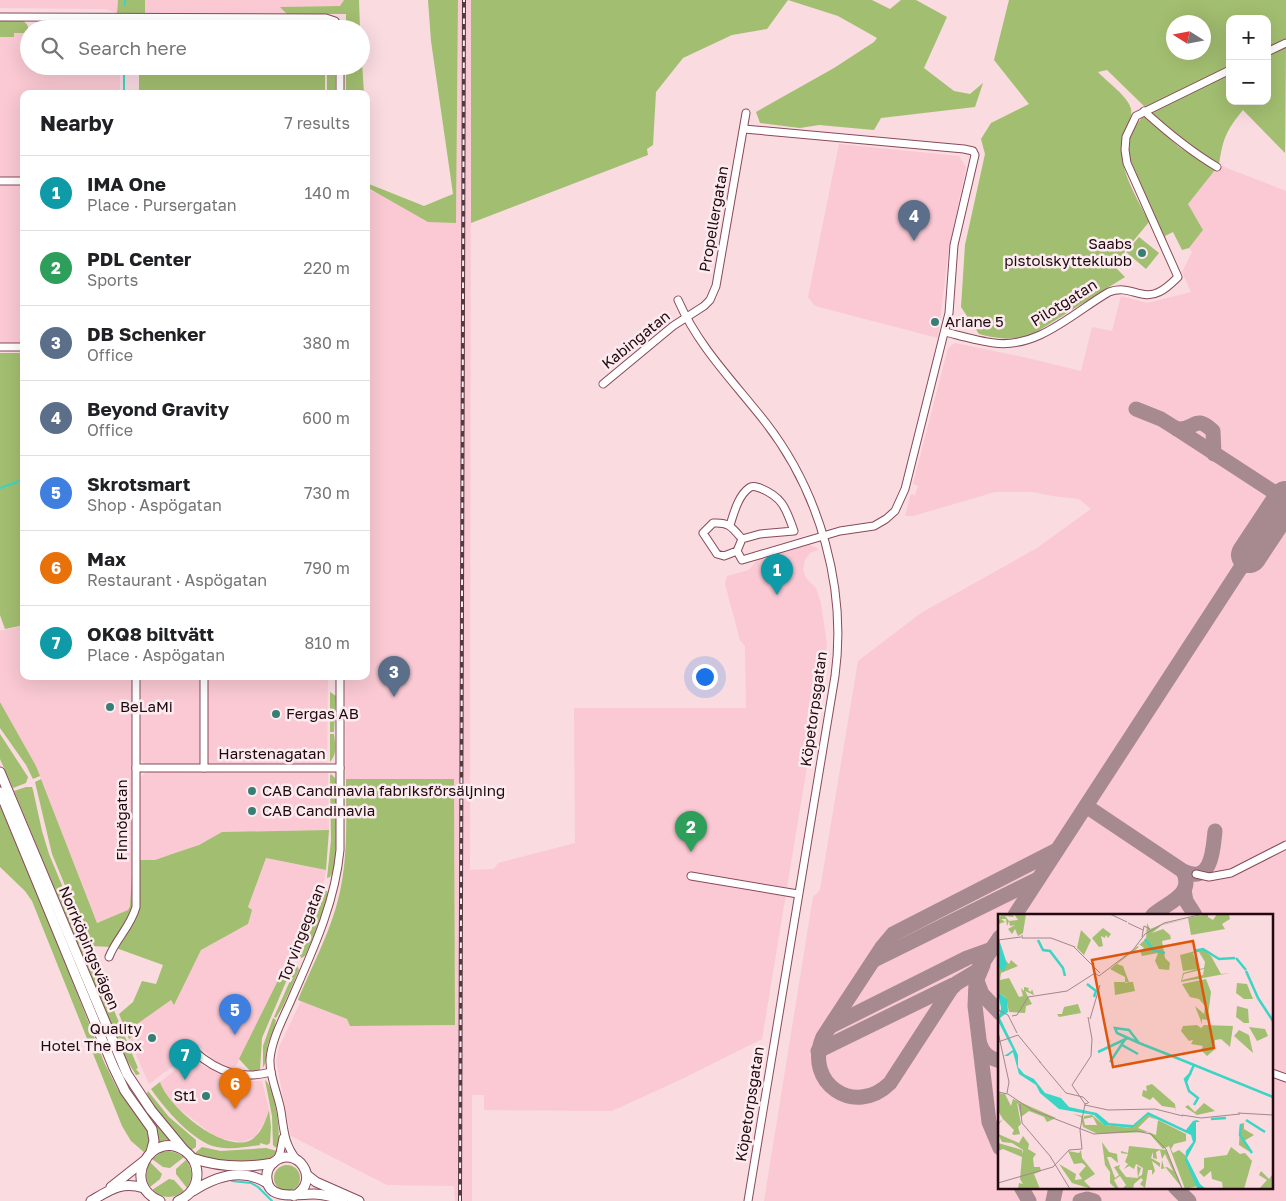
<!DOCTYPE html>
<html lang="en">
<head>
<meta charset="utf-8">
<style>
  :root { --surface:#fff; --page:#f2f2f2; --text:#202124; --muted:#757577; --line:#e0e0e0; --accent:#b45309 }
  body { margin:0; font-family:"Golos Text",sans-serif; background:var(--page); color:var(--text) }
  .controls { position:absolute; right:15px; top:15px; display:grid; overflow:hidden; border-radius:10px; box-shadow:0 5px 20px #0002 }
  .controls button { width:45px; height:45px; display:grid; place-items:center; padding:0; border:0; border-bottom:1px solid var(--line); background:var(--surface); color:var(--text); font:25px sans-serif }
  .compass { position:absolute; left:1166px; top:15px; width:45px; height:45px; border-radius:50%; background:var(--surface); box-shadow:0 5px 20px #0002; rotate:281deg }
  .you { position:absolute; left:704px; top:676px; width:18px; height:18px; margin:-12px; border:4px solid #fff; border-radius:50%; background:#1a73e8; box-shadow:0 0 0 8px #1a73e833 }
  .badge { display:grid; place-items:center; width:32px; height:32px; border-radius:50%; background:var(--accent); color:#fff; font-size:16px; font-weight:700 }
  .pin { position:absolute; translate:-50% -41px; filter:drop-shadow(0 1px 2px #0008) }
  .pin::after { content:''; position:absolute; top:26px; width:18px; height:15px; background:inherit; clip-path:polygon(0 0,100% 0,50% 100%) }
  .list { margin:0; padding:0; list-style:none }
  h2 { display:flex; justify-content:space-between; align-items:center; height:65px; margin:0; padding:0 20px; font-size:21px }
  h2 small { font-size:16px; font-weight:400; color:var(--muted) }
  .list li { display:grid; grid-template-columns:32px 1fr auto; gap:15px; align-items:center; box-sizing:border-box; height:75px; padding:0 20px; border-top:1px solid var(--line) }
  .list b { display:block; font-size:19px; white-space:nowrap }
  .list p { margin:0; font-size:16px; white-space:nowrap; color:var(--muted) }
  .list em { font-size:16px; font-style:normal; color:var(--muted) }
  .icon { flex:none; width:28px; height:28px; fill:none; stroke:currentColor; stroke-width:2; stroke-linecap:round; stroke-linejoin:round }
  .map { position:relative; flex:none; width:1286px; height:1201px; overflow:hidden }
  .search { position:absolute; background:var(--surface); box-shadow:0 5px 20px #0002; left:20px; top:20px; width:350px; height:55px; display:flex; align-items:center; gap:12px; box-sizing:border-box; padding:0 18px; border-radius:28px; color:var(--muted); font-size:19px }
  .panel { position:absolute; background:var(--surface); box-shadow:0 5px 20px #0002; left:20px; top:90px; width:350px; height:590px; border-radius:10px }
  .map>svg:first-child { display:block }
  .built { fill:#fac9d3; fill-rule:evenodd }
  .green { fill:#a2be70; fill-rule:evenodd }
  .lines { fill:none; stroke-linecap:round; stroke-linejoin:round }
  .stream { stroke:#3bd5c5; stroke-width:2 }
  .taxiway { stroke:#a68a90; stroke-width:15 }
  .runway { stroke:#a68a90; stroke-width:36 }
  .minor-casing { stroke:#874a59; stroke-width:9 }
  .major-casing { stroke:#874a59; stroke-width:11 }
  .minor { stroke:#fff; stroke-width:7 }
  .major { stroke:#fff; stroke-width:9 }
  .rail-casing { stroke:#533a40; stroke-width:4 }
  .rail { stroke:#fcecef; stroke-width:2; stroke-dasharray:5.5; stroke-linecap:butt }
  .poi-dot { fill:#377e75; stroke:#fcecef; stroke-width:2 }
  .labels { text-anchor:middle; stroke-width:5; stroke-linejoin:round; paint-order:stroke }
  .street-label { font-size:15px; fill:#210910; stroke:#fcecef }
  .poi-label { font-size:15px; fill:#210910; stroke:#fcecef; text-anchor:start }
  .inset-river { fill:none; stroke:#3bd5c5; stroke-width:2.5 }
  .inset-road { fill:none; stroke:#a3878d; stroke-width:1 }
  .view { fill:#de550c; fill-opacity:0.15; stroke:#de550c; stroke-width:2.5 }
  .inset-edge { fill:none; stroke:#210910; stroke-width:2.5 }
</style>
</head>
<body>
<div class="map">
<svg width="1286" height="1201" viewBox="0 0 1286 1201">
  <rect width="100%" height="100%" fill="#f9dbe0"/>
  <g class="built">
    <polygon points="0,0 118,0 117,13 106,9 0,8"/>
    <polygon points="145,0 344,0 340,6 281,7 287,14 145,13"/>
    <polygon points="458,0 471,0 470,870 494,869 498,863 575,843 574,708 746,708 745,646 740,640 725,584 727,576 749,570 759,558 807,544 817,548 818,550 810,553 805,560 803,570 806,578 816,588 821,603 827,645 762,1039 684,1078 612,1111 484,1110 484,1095 472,1095 472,1201 455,1201 454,1186 387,1185 291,1136 276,1061 279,1047 301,1001 347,1019 350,1026 455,1025 454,779 346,779 345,676 366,676 366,189 456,223"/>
    <polygon points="42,20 120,21 120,29 37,29 39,23"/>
    <polygon points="14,33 27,33 27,37 29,37 29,66 120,66 120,94 24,94 24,343 0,343 0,37 14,37"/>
    <polygon points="839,144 959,156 966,167 948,254 938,338 815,306 808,297"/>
    <path d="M1219,165L1286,191V1201H764L813,897L820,890L858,661L921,613L1037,548L1091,509L1079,499L1052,496L1033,492H995L913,516H905L911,494L915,495L918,486L913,484L948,348L955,343L1023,357L1081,371L1092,327L1112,331L1121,296L1147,303L1191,292L1182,272L1192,252L1189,248L1203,230L1188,204ZM1000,915H1272V1187H1000Z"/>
    <polygon points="24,625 24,676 133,676 133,868 131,902 128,910 97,923 36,766 0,702 0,631"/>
    <polygon points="141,676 328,678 327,763 146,765 140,759"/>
    <polygon points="146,772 328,773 329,830 222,832 199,845 175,853 155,860 138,860 139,779"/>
    <polygon points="266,858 326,870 322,889 318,888 304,926 234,1070 217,1063 199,1046 149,1084 129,1039 136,1033 137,1024 161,1005 171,1000 174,1004 201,950 248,924 248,908"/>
    <polygon points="188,1060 234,1078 246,1081 262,1081 269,1110 265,1121 255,1137 243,1142 222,1139 213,1135 173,1104 163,1091 160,1082"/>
  </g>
  <g class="green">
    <polygon points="118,0 145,0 145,13 117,13"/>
    <polygon points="344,0 359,0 360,29 346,29 346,14 287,14 280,7 340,6"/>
    <polygon points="428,0 458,0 456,223 428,222 370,189 366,189 366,134 369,184 424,206 453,194 431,41"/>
    <polygon points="471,0 788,0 767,29 732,35 683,58 656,92 653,145 647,149 648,155 471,223"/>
    <polygon points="788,0 872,0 890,9 901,0 916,0 947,17 924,68 954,91 970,94 983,83 975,107 881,118 874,130 819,125 800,128 760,123 756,112 834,68 874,42 877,38 838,16"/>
    <path d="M1009,0H1286V41L1267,50V19H1230V68L1146,108L1107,70L1098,72C1106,81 1129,97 1131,109C1133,120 1123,135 1122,146C1120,173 1138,199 1149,222L1125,251L1117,269L1125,277L1030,336C1010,340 998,339 979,334L961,307L965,245L985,154L981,139L991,123L1029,104L994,60ZM1174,22H1204V52H1174Z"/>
    <path d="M0,20C15,20 30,15 29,36L27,37V33H14V37H0Z"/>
    <polygon points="140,21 176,21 179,24 193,25 197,21 324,21 324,29 140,29"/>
    <polygon points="361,46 364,94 346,94 346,66 361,66"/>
    <path d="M1286,46L1285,153L1243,110C1226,131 1223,138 1219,165L1190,148L1149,112L1230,73V101H1267V55Z"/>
    <rect x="139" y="66" width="186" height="28"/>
    <rect x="327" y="66" width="8" height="28"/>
    <path d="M1144,115L1179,147L1215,170L1188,204L1203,230L1189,248L1182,250L1173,232L1165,236L1167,242H1165C1154,218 1126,167 1129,143C1130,131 1137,124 1144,115Z"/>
    <polygon points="1139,237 1159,253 1146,269 1126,252"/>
    <polygon points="0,353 24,353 24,625 5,629 0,615"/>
    <rect x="257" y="676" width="71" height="2"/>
    <polygon points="330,692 336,696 334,732 330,732"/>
    <polygon points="0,702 36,766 40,776 33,779 26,765 0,728"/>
    <polygon points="0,734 28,777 26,783 13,788 0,759"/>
    <path d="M330,734H334C335,744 338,753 330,762Z"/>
    <path d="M331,774L335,778L336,785C335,805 340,864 330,877L327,878L331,840L330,776Z"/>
    <polygon points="41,779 97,923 128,910 130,906 133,860 133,913 112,947 91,946 85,934 52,854 35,782"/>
    <path d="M346,779H454L455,1025L350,1026L347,1019L298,1000C313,963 334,926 341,886C348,851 346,815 346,779Z"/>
    <polygon points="26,787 32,787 33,790 42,831 49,854 138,1068 136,1069 140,1074 136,1075 125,1057 14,791"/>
    <polygon points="0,806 59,947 104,1062 118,1090 147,1128 149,1141 145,1153 131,1141 122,1126 32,901 25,891 0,867"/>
    <polygon points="329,830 326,870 266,858 248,907 252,910 248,924 201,950 174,1005 171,1000 137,1024 136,1033 129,1039 119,1014 133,1002 142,981 156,984 163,965 116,948 134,920 138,860 155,860 175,853 199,845 222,832"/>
    <polygon points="318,888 322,889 314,916 297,956 291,953 305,926"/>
    <path d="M324,890L327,891C331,901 312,940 307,952L305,956L301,958L299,957Z"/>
    <polygon points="288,960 294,963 262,1038 260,1070 251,1072 239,1059"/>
    <polygon points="297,965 299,970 283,1006 276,1018 274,1017"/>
    <path d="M273,1018L276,1020C275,1028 271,1036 268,1044C266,1052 267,1061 263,1068V1046Z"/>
    <path d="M265,1080C276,1089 280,1133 279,1148L275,1147L273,1145L272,1116Z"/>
    <path d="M160,1082C168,1107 224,1154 251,1140C261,1134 266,1120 269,1110L271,1127L270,1143L267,1145L260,1143V1145C246,1147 231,1150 217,1147C194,1143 164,1108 151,1089Z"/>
    <polygon points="148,1091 169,1117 196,1140 196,1147 190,1151 150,1101 147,1094"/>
    <polygon points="156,1123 172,1143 158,1145 157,1131 155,1124"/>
    <path d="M202,1147L221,1151L266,1148L277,1151C267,1172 212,1159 194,1154Z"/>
    <polygon points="169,1151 177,1153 184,1157 170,1168 163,1167 152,1159 162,1152"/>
    <path d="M186,1160C193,1169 193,1179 187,1188L176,1174V1169Z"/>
    <path d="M150,1162L162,1174L160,1179L150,1187C145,1178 145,1170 150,1162Z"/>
    <circle cx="287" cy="1178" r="13"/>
    <path d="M169,1179L174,1180L184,1191C174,1199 162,1199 152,1190Z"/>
  </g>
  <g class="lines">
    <g class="stream">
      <polyline points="125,0 125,5"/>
      <polyline points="124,29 125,25"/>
      <polyline points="124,94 124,66"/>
      <polyline points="0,488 17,482 24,478"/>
      <polyline points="232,1181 251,1183 258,1187 272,1201"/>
    </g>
    <g class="taxiway">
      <polyline points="1136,409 1161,419 1177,429 1286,500"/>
      <path d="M1177,429C1195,431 1194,413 1213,431L1214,454"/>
      <path d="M1086,806L1183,871C1212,885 1213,850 1215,831"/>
      <polyline points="1184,890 1186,901 1195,915"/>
      <polyline points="1015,915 1249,555"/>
      <path d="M1153,915C1168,902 1195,895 1183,871"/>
      <path d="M1000,937L977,971L957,983L951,989L890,1083C855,1118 803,1083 823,1037L882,947L893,934L1057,850"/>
      <polyline points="874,960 1038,879"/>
      <polyline points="983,965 976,982 975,1006 989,1122 1000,1148"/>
      <polyline points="977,981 982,994 1000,1013"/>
      <polyline points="831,1026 967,958 992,949"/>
      <path d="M980,1044C983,1055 990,1058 1000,1061"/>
      <polyline points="818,1051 953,985"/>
      <polyline points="1021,1187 1029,1201"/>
      <polyline points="1175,1187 1189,1201"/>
      <polyline points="1053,1201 1056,1187"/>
      <polyline points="1080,1201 1087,1199 1094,1201"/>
    </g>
    <polyline class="runway" points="1249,555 1286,499"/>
    <defs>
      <g id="minor">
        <polyline points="0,17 326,18 335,21 340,29"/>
        <polyline points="1267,52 1286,43"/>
        <polyline points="340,66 340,94"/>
        <path d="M1144,111C1167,132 1190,151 1217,167"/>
        <polyline points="0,181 24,181"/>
        <path d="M678,300C699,348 735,383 766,423C820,493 847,588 835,676L748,1201"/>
        <path d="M945,332C961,336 978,341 994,343C1038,349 1074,312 1109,292C1129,284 1142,301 1159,292C1166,289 1172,283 1178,277L1127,163L1125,150L1126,137L1136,116L1230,70"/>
        <polyline points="0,347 24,347"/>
        <polyline points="603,384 673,326 704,306 710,300 716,286 746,113"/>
        <path d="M730,525C734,513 738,496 749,488C753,485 756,487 760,488C783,497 786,509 794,531L760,534L742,539L737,551L724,556L717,554L703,533L713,523C729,522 732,527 742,539"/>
        <polyline points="737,551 742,560 840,531 874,526 886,519 895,511 905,489 949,313 954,245 975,155 973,151 964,149 744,129"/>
        <polyline points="136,768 340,768"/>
        <polyline points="204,768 204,676"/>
        <polyline points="1196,874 1209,877 1231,873 1286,845"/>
        <polyline points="691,876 798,894"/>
        <path d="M109,957C116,939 131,926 136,907V676"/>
        <path d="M195,1052C218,1072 241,1080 271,1072"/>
        <polyline points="1272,1073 1286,1078"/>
        <polyline points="277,1160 280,1153 283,1138"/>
        <path d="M297,1160C284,1144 284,1130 281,1111C278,1094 269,1076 270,1059C272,1038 284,1017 292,998C313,950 335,903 340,850V676"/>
      </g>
      <g id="major">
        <polyline points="0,772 127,1074 151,1110 184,1150"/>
        <polyline points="0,792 113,1066 125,1091 152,1129 154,1141 151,1152"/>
        <path d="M192,1158C218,1167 246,1168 273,1163"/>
        <polyline points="307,1175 316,1182 359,1201"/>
        <polyline points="111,1187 144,1161"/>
        <path d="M193,1191C216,1176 242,1167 267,1183"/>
        <path d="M294,1196C323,1180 296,1144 274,1162C269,1166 266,1172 267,1179C268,1201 298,1194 314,1194C324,1194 334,1197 343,1201"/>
        <path d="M91,1201C110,1190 121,1181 144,1188"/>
        <path d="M160,1201C119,1184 152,1128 185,1151C193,1157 197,1165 197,1174C197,1187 189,1196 178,1201"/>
      </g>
    </defs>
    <use href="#minor" class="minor-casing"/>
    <use href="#major" class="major-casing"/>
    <use href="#minor" class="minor"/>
    <use href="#major" class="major"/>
    <defs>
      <polyline id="rail" points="460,1201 464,0"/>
    </defs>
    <use href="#rail" class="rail-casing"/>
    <use href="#rail" class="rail"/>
  </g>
  <g class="poi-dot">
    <circle cx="1142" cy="253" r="5"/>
    <circle cx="935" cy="322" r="5"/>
    <circle cx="110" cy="707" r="5"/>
    <circle cx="276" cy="714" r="5"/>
    <circle cx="252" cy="791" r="5"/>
    <circle cx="252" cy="811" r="5"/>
    <circle cx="152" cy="1038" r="5"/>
    <circle cx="206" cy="1096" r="5"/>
  </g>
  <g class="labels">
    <g class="street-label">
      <text transform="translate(714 219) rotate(-80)" y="5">Propellergatan</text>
      <text transform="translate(1064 303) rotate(-32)" y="5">Pilotgatan</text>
      <text transform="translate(636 340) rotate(-39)" y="5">Kabingatan</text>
      <text transform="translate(814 709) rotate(-82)" y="5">Köpetorpsgatan</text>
      <text x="272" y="759">Harstenagatan</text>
      <text transform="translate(122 820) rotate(-90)" y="5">Finnögatan</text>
      <text transform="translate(302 933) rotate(-69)" y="5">Torvingegatan</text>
      <text transform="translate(89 948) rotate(67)" y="5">Norrköpingsvägen</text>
      <text transform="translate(750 1104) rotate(-81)" y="5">Köpetorpsgatan</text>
    </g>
    <g class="poi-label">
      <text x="1132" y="249" text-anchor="end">Saabs<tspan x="1132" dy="17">pistolskytteklubb</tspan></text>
      <text x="945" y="327">Ariane 5</text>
      <text x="120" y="712">BeLaMi</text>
      <text x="286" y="719">Fergas AB</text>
      <text x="262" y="796">CAB Candinavia fabriksförsäljning</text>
      <text x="262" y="816">CAB Candinavia</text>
      <text x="142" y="1034" text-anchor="end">Quality<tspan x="142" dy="17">Hotel The Box</tspan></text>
      <text x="196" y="1101" text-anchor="end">St1</text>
    </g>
  </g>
  <g transform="translate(998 914)">
    <rect width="275" height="275" fill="#f9dbe0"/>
    <path d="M3,0H14L16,3L7,2L11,7L20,6L16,0H28L25,19L20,22L17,15L14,20L10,15L17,11L12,12L11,7L9,12L8,5H3L7,8L0,10ZM210,0V3L215,6L219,0H237L231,1L232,5L224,10L227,15L193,21L190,4ZM189,5L164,11L154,19L165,15L172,21L173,25L164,27L167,44L172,49L171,56L161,55L157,47L160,39L144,42L142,37L146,34L141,30L140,34L119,50L125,52L131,68L135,67L127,69V63L112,55L148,25L149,9L152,15L165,10ZM105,14L113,20L110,24L108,21L107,24L103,22L105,32L101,33L94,24ZM83,16L93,26L86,41L79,34ZM205,35L213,42L223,60L232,59L183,68L185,59L199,55L185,57L182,41ZM201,38L207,48L206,54L201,55L195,39ZM206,55L205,61L184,66L186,60ZM7,46L11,50L13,46L20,52L3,59L2,66L11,64L21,83L25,82L23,74L26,77V73L31,74L30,76L33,78L34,75L36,81L27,77L34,90L28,92L27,99L11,98L8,84L0,78V55L6,56ZM208,65L213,78L210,102L209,106L204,105V110L197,92L206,100L207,92L201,85L192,83L184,70ZM116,68H135L137,77L117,81ZM239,69L249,70L255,85H246L238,79ZM80,90L83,99L61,103L59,100H64L66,93ZM239,92L250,95L251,109H246L238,103ZM199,111L203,114L206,111L235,112L232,133L223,125L217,126L216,136L209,142L203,136L205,132L193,130L195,126L191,127L183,117L185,112ZM251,113L267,115L270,122L259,127ZM241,116L251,121L255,139L236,122ZM154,170L177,190L178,198L177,194L164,192L155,183L152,186L144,182L145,176L149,177L148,172ZM0,179L7,180L13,192L15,185L58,204L49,208L46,203L31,197L23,203L20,190L19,189L23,210L20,213L22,220L16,221L14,220L16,216L5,205L1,210L0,209L5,205L0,197ZM206,189L217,197L199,201L187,193L190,191L197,198ZM75,200L85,202L87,211H99L95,203L86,205V202L94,201L106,211L133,214L150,201L188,220V227L176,230L173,235L175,239L181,236L187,241L199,272L187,275L171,232L165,235L150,218L100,220L85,213L83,203ZM151,203L160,206L158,221L140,214ZM246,209V215L256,221L246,227L252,238L241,231L242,210ZM0,220L21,229L25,222L31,230L30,235L38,240L35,244L36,253H42L43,257L36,260L42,275H20L21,269L25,270L22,265L24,243L5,235L0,237V229L24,236V240L25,236L14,229L4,228ZM104,228L111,238L119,240L120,249L113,243H109L117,264L121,261L116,253L122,251L121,254L128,263L140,264L139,252L143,254L140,263L144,261L145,254L138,250L136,255L131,252L126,255L130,250L127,248L130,240L123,239V237L130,239L131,232L168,236L185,275L168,254L163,255L164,246L166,254L169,253L175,257L167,240L164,245L162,236L158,238L159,245L155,244V238L153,244L162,249V253L154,247L157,257L154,261V256H150L147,274L142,270L145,266L143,264L136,270L135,275H124L128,271L122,262L116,266L121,275H118L112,269V258L107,251ZM233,233L242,240L247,239L254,247L246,275H225L224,268L214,265L213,257L206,263L201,258L206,254V244L229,241ZM83,236L84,244L97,260L86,267L94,275L74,269L61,250L78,260L77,266L84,265L81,260L88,252L84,249L76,250L70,237L81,239ZM263,257L271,265L275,260V275H261L269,266L261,261Z" fill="#a2be70" fill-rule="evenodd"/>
    <path d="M0,22L9,50L6,57L0,55ZM0,78L9,85L10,98L2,104L20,141V153L26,160L36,165L47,179L63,184L71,193L99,199L111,209L135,211L150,198L188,216L195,207L199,206L202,208H198V227L189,244L202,270L208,275L199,274L187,246L188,237L195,228L193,221L150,201L134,214L106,211L96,201L61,195L42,179L38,171L21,160L15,138L10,142H6L15,136L0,107L3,94Z" fill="#3bd5c5"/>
    <path class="inset-river" d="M147,25L155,36L167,39M40,26L45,36L52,37L65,54L67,62M196,37L205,35L221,45L237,44M238,44L248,56M248,57L260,84M89,70L98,77L96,83M260,84L275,107M141,129L131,116L117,114L119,119L141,129L169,140M124,131L140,140M100,138L130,124M169,140L275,183M112,148L128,124M193,159L187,165L191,177L200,184L196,191M188,168L196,151M213,205L228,204M248,206L267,218M243,210L242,221L254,239"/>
    <path class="inset-road" d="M112,0L129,8M130,9L145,16M24,21V24H53L77,33M144,23L146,12L152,15M0,26L23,23M75,32L102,59M97,59L101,62L135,36L147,20L166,9L205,0M0,96L10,101L19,119M14,102L19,101L30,83L69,77L97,59M92,105L102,71M0,118L11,168L9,179M20,121L43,149M0,128L20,121M41,147L68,179L85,183L91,189M0,178L10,180L34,196L96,220L138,217L153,220L168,235L184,275M22,190L24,209L52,242L72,275M87,190L74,171L93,142L94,125L90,103M87,191L110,196L157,195L185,202M240,199L275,201M184,201L203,204L242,200M0,269L55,253L71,236L84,235L82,216L87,190L90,189"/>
    <path class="view" d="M195,27L216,134L115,153L94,46Z"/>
    <rect width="275" height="275" class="inset-edge"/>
  </g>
</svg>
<div class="controls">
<button>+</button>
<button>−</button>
</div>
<svg class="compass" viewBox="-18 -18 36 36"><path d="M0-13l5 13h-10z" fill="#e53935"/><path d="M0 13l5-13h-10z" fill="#757577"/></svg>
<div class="you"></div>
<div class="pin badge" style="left:777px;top:595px;background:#0f9aa8">1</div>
<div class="pin badge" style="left:691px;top:852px;background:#2e9e5b">2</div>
<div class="pin badge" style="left:394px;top:697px;background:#5c6f8a">3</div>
<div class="pin badge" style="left:914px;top:241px;background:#5c6f8a">4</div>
<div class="pin badge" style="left:235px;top:1035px;background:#3f7fe0">5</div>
<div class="pin badge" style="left:235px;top:1109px;background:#e8710a">6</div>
<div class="pin badge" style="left:185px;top:1080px;background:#0f9aa8">7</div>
<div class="search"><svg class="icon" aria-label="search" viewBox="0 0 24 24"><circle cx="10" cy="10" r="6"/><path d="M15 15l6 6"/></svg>Search here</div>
<section class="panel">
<h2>Nearby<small>7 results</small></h2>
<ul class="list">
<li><span class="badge" style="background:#0f9aa8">1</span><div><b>IMA One</b><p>Place · Pursergatan</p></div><em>140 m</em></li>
<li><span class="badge" style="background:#2e9e5b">2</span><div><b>PDL Center</b><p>Sports</p></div><em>220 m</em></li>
<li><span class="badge" style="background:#5c6f8a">3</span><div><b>DB Schenker</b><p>Office</p></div><em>380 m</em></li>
<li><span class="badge" style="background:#5c6f8a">4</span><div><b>Beyond Gravity</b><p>Office</p></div><em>600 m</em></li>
<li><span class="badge" style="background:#3f7fe0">5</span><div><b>Skrotsmart</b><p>Shop · Aspögatan</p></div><em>730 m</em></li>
<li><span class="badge" style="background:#e8710a">6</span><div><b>Max</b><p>Restaurant · Aspögatan</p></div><em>790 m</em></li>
<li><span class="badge" style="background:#0f9aa8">7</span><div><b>OKQ8 biltvätt</b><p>Place · Aspögatan</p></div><em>810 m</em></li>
</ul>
</section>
</div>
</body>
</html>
